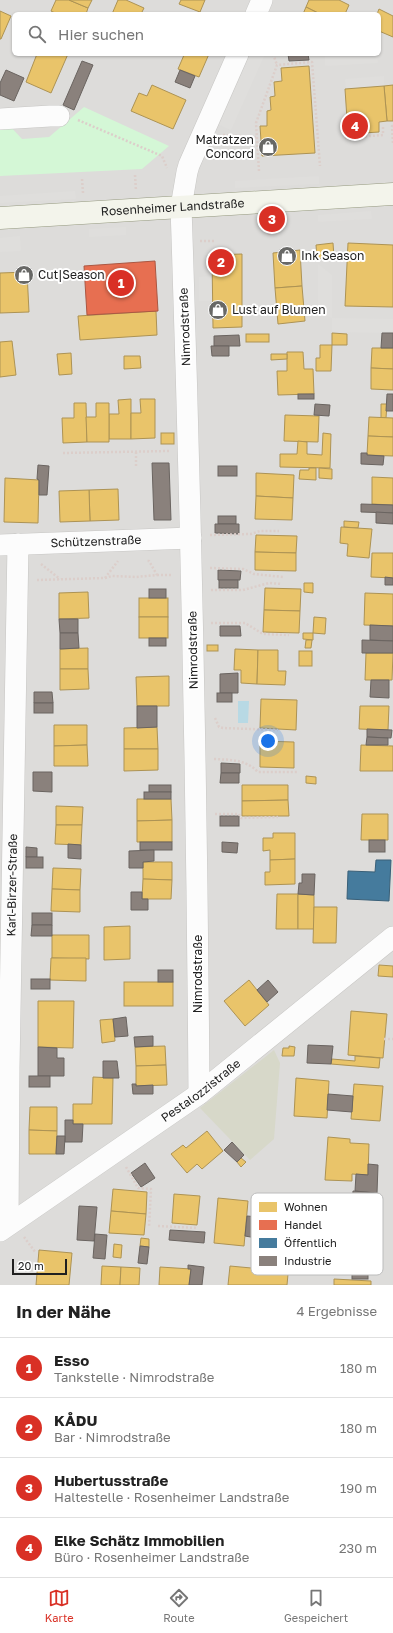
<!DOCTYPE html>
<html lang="de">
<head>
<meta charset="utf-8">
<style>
  :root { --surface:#fff; --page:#f6f6f6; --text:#222; --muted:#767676; --line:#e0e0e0; --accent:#d93025 }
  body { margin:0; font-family:"Golos Text",sans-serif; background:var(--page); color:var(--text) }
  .scale { position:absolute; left:12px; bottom:10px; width:55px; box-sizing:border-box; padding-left:4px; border:2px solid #202020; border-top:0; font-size:11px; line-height:14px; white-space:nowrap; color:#202020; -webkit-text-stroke:3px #fff; paint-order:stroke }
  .you { position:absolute; left:268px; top:741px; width:14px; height:14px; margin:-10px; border:3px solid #fff; border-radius:50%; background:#1a73e8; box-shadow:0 0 0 6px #1a73e833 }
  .badge { display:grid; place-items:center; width:26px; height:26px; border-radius:50%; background:var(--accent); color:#fff; font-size:13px; font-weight:700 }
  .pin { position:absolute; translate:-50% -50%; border:2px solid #fff; box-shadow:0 1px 4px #0006 }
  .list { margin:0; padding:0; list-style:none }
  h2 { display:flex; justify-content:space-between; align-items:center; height:52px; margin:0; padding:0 16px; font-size:17px }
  h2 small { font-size:13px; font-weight:400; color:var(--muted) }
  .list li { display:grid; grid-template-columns:26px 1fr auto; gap:12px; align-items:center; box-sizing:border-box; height:60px; padding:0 16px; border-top:1px solid var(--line) }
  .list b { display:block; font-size:15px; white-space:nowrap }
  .list p { margin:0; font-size:13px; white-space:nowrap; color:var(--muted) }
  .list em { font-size:13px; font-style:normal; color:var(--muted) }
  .icon { flex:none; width:22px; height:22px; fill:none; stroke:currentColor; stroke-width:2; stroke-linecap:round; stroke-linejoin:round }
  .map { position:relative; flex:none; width:393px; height:1285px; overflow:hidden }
  .search { position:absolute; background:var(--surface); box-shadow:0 1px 3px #0004; left:12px; right:12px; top:12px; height:44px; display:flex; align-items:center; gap:10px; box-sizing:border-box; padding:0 14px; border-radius:6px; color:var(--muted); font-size:15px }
  .sheet { height:292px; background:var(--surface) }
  nav { display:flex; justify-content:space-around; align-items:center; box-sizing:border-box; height:56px; border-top:1px solid var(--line); background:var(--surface); font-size:11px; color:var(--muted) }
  nav a { display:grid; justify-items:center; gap:2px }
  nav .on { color:var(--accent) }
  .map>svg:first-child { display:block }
  .residential { fill:#dddcda; fill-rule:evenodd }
  .construction { fill:#d7d8c9 }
  .park { fill:#d4f7d6 }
  .parking { fill:#dfdedc }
  .water { fill:#b8d9e4 }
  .homes { fill:#e9c46a; stroke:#ad9354 }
  .shops { fill:#e76f51; stroke:#ab5742 }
  .public { fill:#457b9d; stroke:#3a6078 }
  .industry { fill:#8a817c; stroke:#6a6460 }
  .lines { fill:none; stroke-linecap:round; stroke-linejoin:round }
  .street-casing { stroke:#c7c6c4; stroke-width:22 }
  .secondary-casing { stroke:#95997f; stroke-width:23 }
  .path { stroke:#dcceca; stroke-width:2.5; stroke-dasharray:2 2; stroke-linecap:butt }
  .street { stroke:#fcfcfc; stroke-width:21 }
  .secondary { stroke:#f3f4eb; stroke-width:22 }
  .labels { text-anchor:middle; stroke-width:4; stroke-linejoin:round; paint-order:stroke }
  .poi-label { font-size:12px; fill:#202020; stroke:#fff; text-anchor:start }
  .street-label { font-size:12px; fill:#202020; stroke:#fff }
  .key { fill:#fff; stroke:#bcbcbc; stroke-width:1 }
  .key-label { font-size:11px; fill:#202020 }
</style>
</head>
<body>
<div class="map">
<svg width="393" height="1285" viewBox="0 0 393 1285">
  <rect width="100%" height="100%" fill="#eeede8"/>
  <path class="residential" d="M0,0H393V1285H0ZM14,14H379V54H14Z"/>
  <polygon class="construction" points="274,1050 280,1063 274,1139 250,1160 200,1108"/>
  <polygon class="park" points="84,107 169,146 142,169 0,176 0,127 10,126 22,139 49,137"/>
  <g class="parking">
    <polygon points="250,54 265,54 231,130 219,125"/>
    <polygon points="325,54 377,54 378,63 325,66"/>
    <polygon points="384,76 384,86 346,89 345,79"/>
    <polygon points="224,136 232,146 215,160 207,151"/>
    <polygon points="319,176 319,184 235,188 235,181"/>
    <polygon points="75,191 76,199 0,203 0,196"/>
    <polygon points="371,211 372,219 318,222 318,215"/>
    <polygon points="126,227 126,235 89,237 89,229"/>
    <polygon points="20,236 21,251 0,252 0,238"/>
    <polygon points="318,264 332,275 332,318 318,312"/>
    <polygon points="211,276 212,301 199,301 199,277"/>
    <polygon points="332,318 393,319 393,333 332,332"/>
  </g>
  <polygon class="water" points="238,701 249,701 248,723 238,723"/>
  <g class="homes">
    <polygon points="56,0 69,0 88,8 86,14 57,14 51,11"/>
    <polygon points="69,0 92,0 88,8"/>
    <polygon points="118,0 126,0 144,8 141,14 112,14"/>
    <polygon points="181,0 205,0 200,12 179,4"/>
    <polygon points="309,0 339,0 349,5 345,14 320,14 306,7"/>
    <polygon points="306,7 320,14 303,14"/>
    <polygon points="379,9 393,16 393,37 379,31 379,14 377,14"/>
    <polygon points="0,11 11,16 1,39 0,39"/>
    <polygon points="37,54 68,54 51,93 26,82"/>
    <polygon points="182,54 209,54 199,77 178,69 184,55"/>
    <polygon points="309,66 315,153 262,156 260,126 267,126 267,111 271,110 270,97 275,96 274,82 282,81 281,68"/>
    <polygon points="152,85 186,100 173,129 131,111 139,93 147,96"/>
    <polygon points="393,85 393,121 387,121 384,86"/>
    <polygon points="384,86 387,121 379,122 379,132 348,134 345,89"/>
    <polygon points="333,243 334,257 317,259 316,245"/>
    <polygon points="348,243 393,245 393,307 345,306"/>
    <polygon points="300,250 302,286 275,288 273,253"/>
    <polygon points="242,254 242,327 213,328 212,255"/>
    <polygon points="27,272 29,312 0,313 0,273"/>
    <polygon points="302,286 305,321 278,324 275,288"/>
    <polygon points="156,311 157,335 80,340 78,316"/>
    <polygon points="332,333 347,334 347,345 332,345"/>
    <rect x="246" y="334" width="23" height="8"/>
    <polygon points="12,341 16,375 0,377 0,342"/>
    <polygon points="320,345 332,345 331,371 316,371 316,358 320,358"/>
    <polygon points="372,348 393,348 393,369 371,368"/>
    <polygon points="287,352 303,352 304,369 313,369 314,394 278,395 277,371 287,371"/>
    <polygon points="71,353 72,374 59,375 57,354"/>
    <polygon points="271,354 287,354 287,359 271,360"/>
    <polygon points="124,356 140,356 141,368 124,369"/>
    <polygon points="371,368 393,369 393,390 371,389"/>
    <polygon points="131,399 131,439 109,439 109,414 119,414 118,400"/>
    <polygon points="140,399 155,399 155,438 131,439 131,413 141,413"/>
    <polygon points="74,403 86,403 87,442 63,443 62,418 74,418"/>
    <polygon points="96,403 109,403 109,442 87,442 86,417 96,417"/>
    <polygon points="381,404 387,404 386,418 381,418"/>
    <polygon points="285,415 319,416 318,442 284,441"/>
    <polygon points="369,417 393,418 393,437 368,436"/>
    <rect x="161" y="433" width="13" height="11"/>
    <polygon points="323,433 331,434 330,468 280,467 280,454 297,454 298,441 307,442 307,454 322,455"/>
    <polygon points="368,436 393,437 393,456 367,455"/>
    <polygon points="309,468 316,468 316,480 299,479 300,470 309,470"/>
    <polygon points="319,468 332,469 332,479 319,478"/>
    <polygon points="256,473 294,475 293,498 256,496"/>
    <polygon points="372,477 393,478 393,505 372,504"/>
    <polygon points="5,478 39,480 38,523 4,522"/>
    <polygon points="118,489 119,520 90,521 89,490"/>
    <polygon points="89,490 90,521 60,522 59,491"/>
    <polygon points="256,496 293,498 292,520 255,519"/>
    <polygon points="344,521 359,522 358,528 344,527"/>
    <polygon points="341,527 372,529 369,558 347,556 348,544 340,543"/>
    <polygon points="256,535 297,536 296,553 255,552"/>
    <polygon points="255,552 296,553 296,571 255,570"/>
    <polygon points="372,553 393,553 393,578 371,577"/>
    <polygon points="304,583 313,583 313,593 304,592"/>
    <polygon points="265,588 301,589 300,611 264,610"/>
    <polygon points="88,592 89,618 59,619 59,593"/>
    <polygon points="365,593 393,594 393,626 364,625"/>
    <rect x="139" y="598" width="29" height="19"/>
    <polygon points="264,610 300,611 299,633 263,632"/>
    <rect x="139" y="617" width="29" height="21"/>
    <polygon points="314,617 326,618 325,634 313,633"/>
    <polygon points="303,633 313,633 313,640 303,639"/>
    <polygon points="306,640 312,640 311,648 305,648"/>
    <rect x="207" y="645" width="11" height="6"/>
    <polygon points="88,648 88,669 60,669 60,649"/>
    <polygon points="235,649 258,650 257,684 241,683 241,670 234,670"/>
    <polygon points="258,650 278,650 278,671 286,671 285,685 257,684"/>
    <rect x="299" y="651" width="13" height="15"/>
    <polygon points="366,653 393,653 392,680 365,680"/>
    <polygon points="60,669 88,669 89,689 60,690"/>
    <polygon points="169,676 169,706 137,706 136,677"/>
    <polygon points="261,699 297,700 296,730 260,728"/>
    <polygon points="360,706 389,706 388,730 359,729"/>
    <polygon points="54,725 87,725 87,745 54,746"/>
    <polygon points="157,727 158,749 124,749 124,728"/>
    <polygon points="260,741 294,742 294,768 260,767"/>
    <polygon points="87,745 88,766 54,766 54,746"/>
    <polygon points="361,745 393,746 393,771 360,771"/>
    <polygon points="124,749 158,749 158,770 124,771"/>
    <polygon points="306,776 316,777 316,784 306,783"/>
    <polygon points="242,785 288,785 288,800 242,801"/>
    <polygon points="137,799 171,799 172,820 137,821"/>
    <polygon points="288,800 289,816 242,816 242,801"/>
    <polygon points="56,806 83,807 82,825 56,825"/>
    <polygon points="362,814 388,814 388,840 361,840"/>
    <polygon points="172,820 172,842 137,842 137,821"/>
    <polygon points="56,825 82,825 81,845 55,844"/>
    <polygon points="273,833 295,833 295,859 270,860 270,850 263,851 263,838 273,838"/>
    <polygon points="295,859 295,884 265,885 265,872 270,872 270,860"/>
    <polygon points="143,862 172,862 172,880 143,879"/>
    <polygon points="53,868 81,869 80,890 52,889"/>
    <polygon points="143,879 172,880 171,899 142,899"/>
    <polygon points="52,889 80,890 80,912 51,911"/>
    <polygon points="277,894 298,894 298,929 276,929"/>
    <polygon points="298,894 314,895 314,929 298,929"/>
    <polygon points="314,907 337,907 336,943 313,943"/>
    <polygon points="130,926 130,959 104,960 104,927"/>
    <polygon points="52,935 89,935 89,959 52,958"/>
    <polygon points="51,958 86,958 86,981 50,980"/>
    <polygon points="379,965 393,966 393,977 378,976"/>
    <polygon points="249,980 269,1005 245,1026 224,1001"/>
    <rect x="124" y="982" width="49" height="24"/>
    <polygon points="38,1001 74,1001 73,1048 38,1047"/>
    <polygon points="351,1011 387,1014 383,1058 348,1055"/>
    <polygon points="113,1019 115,1041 102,1043 100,1020"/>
    <polygon points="165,1046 166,1065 136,1066 135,1047"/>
    <polygon points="289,1046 295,1047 294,1056 282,1056 283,1048 289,1048"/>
    <polygon points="355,1056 380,1058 379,1068 331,1064 332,1059 355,1061"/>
    <polygon points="166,1065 167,1085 136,1086 136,1066"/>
    <polygon points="93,1077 113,1078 112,1124 73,1124 73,1104 92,1104"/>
    <polygon points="296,1078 329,1081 327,1118 294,1116"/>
    <polygon points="354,1084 383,1086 380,1121 351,1119"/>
    <polygon points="30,1107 57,1107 57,1131 29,1130"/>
    <polygon points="29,1130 57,1131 56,1154 29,1154"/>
    <polygon points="207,1131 223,1151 202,1169 197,1164 187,1173 171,1154 183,1145 186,1148"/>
    <polygon points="328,1137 350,1139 350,1143 369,1144 368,1175 352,1174 352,1181 325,1180"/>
    <polygon points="241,1158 246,1162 241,1167 237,1162"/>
    <polygon points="113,1189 147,1192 146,1214 111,1211"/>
    <polygon points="174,1194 200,1196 197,1225 172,1223"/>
    <polygon points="218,1198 248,1201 244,1246 214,1243"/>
    <polygon points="111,1211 146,1214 144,1235 109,1233"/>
    <polygon points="141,1238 149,1239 149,1247 140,1246"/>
    <polygon points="114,1244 122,1245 121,1258 113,1257"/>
    <polygon points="39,1250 72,1253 69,1285 36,1285"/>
    <polygon points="263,1261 289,1263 287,1285 228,1285 230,1266 262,1269"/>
    <polygon points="102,1266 121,1267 120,1285 101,1285"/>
    <polygon points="121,1267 140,1268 139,1285 120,1285"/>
    <polygon points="160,1267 191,1269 189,1285 159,1285"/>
    <polygon points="334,1279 371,1281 371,1285 334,1285"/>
  </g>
  <polygon class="shops" points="155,261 158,311 87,315 84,266"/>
  <polygon class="public" points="376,860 391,860 389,901 347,899 348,871 375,872"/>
  <g class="industry">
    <polygon points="288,54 308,54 309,60 289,61"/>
    <polygon points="82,61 93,65 74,110 63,105"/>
    <polygon points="6,70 24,78 14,101 0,95 0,83"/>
    <polygon points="180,70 195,76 190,88 175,82"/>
    <polygon points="382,333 393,333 393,348 381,348"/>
    <polygon points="239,335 240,346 214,346 214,336"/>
    <polygon points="211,346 229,346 229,356 212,356"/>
    <rect x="298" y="394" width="16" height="5"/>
    <polygon points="387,394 393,394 393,411 386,411"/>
    <polygon points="315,404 330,405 329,416 314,415"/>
    <polygon points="361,453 367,453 367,455 384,456 383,465 361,464"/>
    <polygon points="152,463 169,463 171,520 154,520"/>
    <polygon points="38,465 49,466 47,495 39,495 39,480 37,479"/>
    <rect x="218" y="466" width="19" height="10"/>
    <polygon points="361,504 393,505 393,513 361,512"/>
    <polygon points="376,512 393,513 393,524 376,523"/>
    <rect x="218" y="516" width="18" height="8"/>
    <polygon points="215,524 239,524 239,534 215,533"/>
    <polygon points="218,570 241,571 240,580 218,580"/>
    <polygon points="385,577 393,578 393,585 385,585"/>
    <rect x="219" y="580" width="19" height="8"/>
    <rect x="149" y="589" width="17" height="9"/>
    <polygon points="59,619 78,619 78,633 60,633"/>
    <polygon points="370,625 393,626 393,641 370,640"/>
    <polygon points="220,626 240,626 241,636 220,636"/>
    <polygon points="60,633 78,633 79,648 60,649"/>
    <rect x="149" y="638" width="17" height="8"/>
    <polygon points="362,640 393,641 393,653 362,653"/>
    <polygon points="238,673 238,693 220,693 220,674"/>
    <polygon points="371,680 389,680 389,698 370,697"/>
    <polygon points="34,692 52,692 53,703 34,703"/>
    <rect x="217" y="693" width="15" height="9"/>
    <rect x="34" y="703" width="19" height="10"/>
    <polygon points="137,706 157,706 157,727 137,728"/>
    <polygon points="367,729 392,730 391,738 367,737"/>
    <polygon points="367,737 388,738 388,745 366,745"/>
    <polygon points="221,763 240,764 240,773 221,773"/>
    <polygon points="33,772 52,772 52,792 33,791"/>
    <polygon points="221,773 239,773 239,783 220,783"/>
    <rect x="149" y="785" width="22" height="7"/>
    <rect x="144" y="792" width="27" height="7"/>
    <rect x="220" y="816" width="19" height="10"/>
    <rect x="369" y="840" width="16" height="12"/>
    <rect x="140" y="842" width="32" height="8"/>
    <polygon points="222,842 238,843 237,853 222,852"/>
    <polygon points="68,844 81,845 81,859 68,858"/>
    <polygon points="26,847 37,848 37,857 26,857"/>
    <polygon points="154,850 154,861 143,862 143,868 129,868 129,851"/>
    <rect x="26" y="857" width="17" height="11"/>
    <polygon points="302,874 315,874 314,895 298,894 299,883 302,883"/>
    <polygon points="131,892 142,892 142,899 148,899 148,910 131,910"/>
    <rect x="32" y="913" width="20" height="12"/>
    <polygon points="32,925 52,925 52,936 31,936"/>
    <rect x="158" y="970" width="15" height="12"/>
    <rect x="31" y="979" width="19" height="10"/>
    <polygon points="268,980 278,992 267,1002 257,990"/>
    <polygon points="126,1017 128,1036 115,1037 113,1019"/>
    <polygon points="153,1036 153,1046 135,1047 134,1037"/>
    <polygon points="308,1045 333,1046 331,1064 307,1063"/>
    <polygon points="38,1047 57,1048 57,1058 64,1058 64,1076 38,1076"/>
    <polygon points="103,1061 117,1061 119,1078 103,1078"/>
    <rect x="29" y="1076" width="21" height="11"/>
    <polygon points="132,1084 136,1084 136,1086 153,1085 153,1094 133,1094"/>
    <polygon points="328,1094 353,1096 352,1112 327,1110"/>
    <polygon points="65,1120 73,1120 73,1124 83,1124 82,1142 65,1142"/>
    <polygon points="57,1136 65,1136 64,1154 56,1154"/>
    <polygon points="232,1142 244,1155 237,1162 224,1150"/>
    <polygon points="145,1163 155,1178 141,1187 131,1173"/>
    <polygon points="368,1164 378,1165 377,1193 355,1191 356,1174 368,1175"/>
    <polygon points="353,1191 374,1193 374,1204 365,1203 365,1210 352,1209"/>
    <polygon points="79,1206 97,1207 94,1241 77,1240"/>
    <polygon points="247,1216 259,1217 256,1238 245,1236"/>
    <polygon points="170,1230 205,1232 204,1243 169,1240"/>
    <polygon points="95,1234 107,1235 105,1259 93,1258"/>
    <polygon points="140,1246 149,1247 147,1264 138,1263"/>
    <rect x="352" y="1263" width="16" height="16"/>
    <polygon points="188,1265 204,1267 202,1285 189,1285 191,1269 188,1269"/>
  </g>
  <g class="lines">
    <defs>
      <g id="street">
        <polyline points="256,14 262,0"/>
        <polyline points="0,119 50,116 59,116"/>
        <path id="s1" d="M0,545L191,538"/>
        <path d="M199,1094C197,798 191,503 181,207L187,172L189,165L238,54"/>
        <path id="s2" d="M8,1225L9,1069L18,544"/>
        <path id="s3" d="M0,1231L199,1094L393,937"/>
      </g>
      <g id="secondary">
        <path id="s4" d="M0,218L393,194"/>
      </g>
    </defs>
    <use href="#street" class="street-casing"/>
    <use href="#secondary" class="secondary-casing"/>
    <g class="path">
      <polyline points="273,54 277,65"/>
      <polyline points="78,120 162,156 167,168"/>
      <polyline points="393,126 392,126 393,144"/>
      <polyline points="223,135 256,137"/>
      <polyline points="345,138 383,135 383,126"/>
      <polyline points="259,171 256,123 277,65 312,62 320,166"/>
      <polyline points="135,175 136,191"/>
      <polyline points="82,179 83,193"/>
      <polyline points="269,221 269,237"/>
      <polyline points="200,241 214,241"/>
      <polyline points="136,452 136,466"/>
      <polyline points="63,453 169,451"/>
      <polyline points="210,535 251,534 260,531 279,531"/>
      <polyline points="41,564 60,579"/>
      <polyline points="210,568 243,569 254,574 283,577"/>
      <polyline points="157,575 172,575"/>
      <polyline points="105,578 118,561"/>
      <polyline points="37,580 105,578 112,576 136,577 157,575 149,561 147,561"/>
      <polyline points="211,590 243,590 269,583 282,584"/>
      <polyline points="211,623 245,623 263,634 289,635"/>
      <polyline points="215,718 219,727 223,728 278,730"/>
      <path d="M214,759C231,760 245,759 258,772H298"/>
      <polyline points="215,814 239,814 241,818 278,817"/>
      <polyline points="384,1039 393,1039"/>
      <polyline points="126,1167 138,1188 151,1189 149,1227"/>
      <polyline points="158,1226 197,1228"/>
      <polyline points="24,1237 36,1253"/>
    </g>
    <use href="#street" class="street"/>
    <use href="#secondary" class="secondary"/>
  </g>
  <defs>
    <symbol id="shop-disc" viewBox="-11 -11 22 22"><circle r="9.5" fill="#686866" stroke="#fff"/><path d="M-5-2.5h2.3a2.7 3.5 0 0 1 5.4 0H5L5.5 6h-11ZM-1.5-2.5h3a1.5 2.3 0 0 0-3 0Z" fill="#fff"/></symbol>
  </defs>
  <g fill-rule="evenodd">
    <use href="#shop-disc" x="257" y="136" width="22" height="22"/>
    <use href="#shop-disc" x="276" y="245" width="22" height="22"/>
    <use href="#shop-disc" x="13" y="264" width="22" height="22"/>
    <use href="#shop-disc" x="207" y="299" width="22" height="22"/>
  </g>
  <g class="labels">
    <g class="poi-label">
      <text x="254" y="144" text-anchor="end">Matratzen<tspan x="254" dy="14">Concord</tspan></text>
      <text x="301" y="260">Ink Season</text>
      <text x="38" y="279">Cut|Season</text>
      <text x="232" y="314">Lust auf Blumen</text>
    </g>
    <g class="street-label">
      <text dy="4" stroke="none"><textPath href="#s4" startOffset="173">Rosenheimer Landstraße</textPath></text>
      <text transform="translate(185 327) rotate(-92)" y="4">Nimrodstraße</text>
      <text dy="4" stroke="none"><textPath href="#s1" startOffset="96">Schützenstraße</textPath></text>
      <text transform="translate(193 650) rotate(-91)" y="4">Nimrodstraße</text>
      <text dy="4" stroke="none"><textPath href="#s2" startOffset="340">Karl-Birzer-Straße</textPath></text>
      <text transform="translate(198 974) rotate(-90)" y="4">Nimrodstraße</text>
      <text dy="4" stroke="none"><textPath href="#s3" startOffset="245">Pestalozzistraße</textPath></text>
    </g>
  </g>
  <rect x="251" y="1193" width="132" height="82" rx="6" class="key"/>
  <rect x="259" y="1202" width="18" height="10" fill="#e9c46a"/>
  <rect x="259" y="1220" width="18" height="10" fill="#e76f51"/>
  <rect x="259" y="1238" width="18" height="10" fill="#457b9d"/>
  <rect x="259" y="1256" width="18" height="10" fill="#8a817c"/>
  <g class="key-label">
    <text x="284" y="1211">Wohnen</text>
    <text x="284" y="1229">Handel</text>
    <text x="284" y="1247">Öffentlich</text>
    <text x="284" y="1265">Industrie</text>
  </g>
</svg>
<div class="scale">20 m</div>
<div class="you"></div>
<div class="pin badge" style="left:121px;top:283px">1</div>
<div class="pin badge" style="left:221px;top:262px">2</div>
<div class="pin badge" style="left:272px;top:219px">3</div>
<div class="pin badge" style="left:355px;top:126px">4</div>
<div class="search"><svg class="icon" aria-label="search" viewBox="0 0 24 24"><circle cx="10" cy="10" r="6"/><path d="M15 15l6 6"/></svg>Hier suchen</div>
</div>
<section class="sheet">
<h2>In der Nähe<small>4 Ergebnisse</small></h2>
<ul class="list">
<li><span class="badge">1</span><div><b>Esso</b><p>Tankstelle · Nimrodstraße</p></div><em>180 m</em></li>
<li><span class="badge">2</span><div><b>KÅDU</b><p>Bar · Nimrodstraße</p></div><em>180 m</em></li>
<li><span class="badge">3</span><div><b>Hubertusstraße</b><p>Haltestelle · Rosenheimer Landstraße</p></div><em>190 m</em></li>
<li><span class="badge">4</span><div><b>Elke Schätz Immobilien</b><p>Büro · Rosenheimer Landstraße</p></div><em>230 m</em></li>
</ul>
</section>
<nav>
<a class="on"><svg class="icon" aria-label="map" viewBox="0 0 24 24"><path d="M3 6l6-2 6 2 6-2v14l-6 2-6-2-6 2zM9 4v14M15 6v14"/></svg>Karte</a>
<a><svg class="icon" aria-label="directions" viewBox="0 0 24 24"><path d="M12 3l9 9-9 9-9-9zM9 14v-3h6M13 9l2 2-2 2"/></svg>Route</a>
<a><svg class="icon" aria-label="saved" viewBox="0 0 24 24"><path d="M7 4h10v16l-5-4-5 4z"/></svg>Gespeichert</a>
</nav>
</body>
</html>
